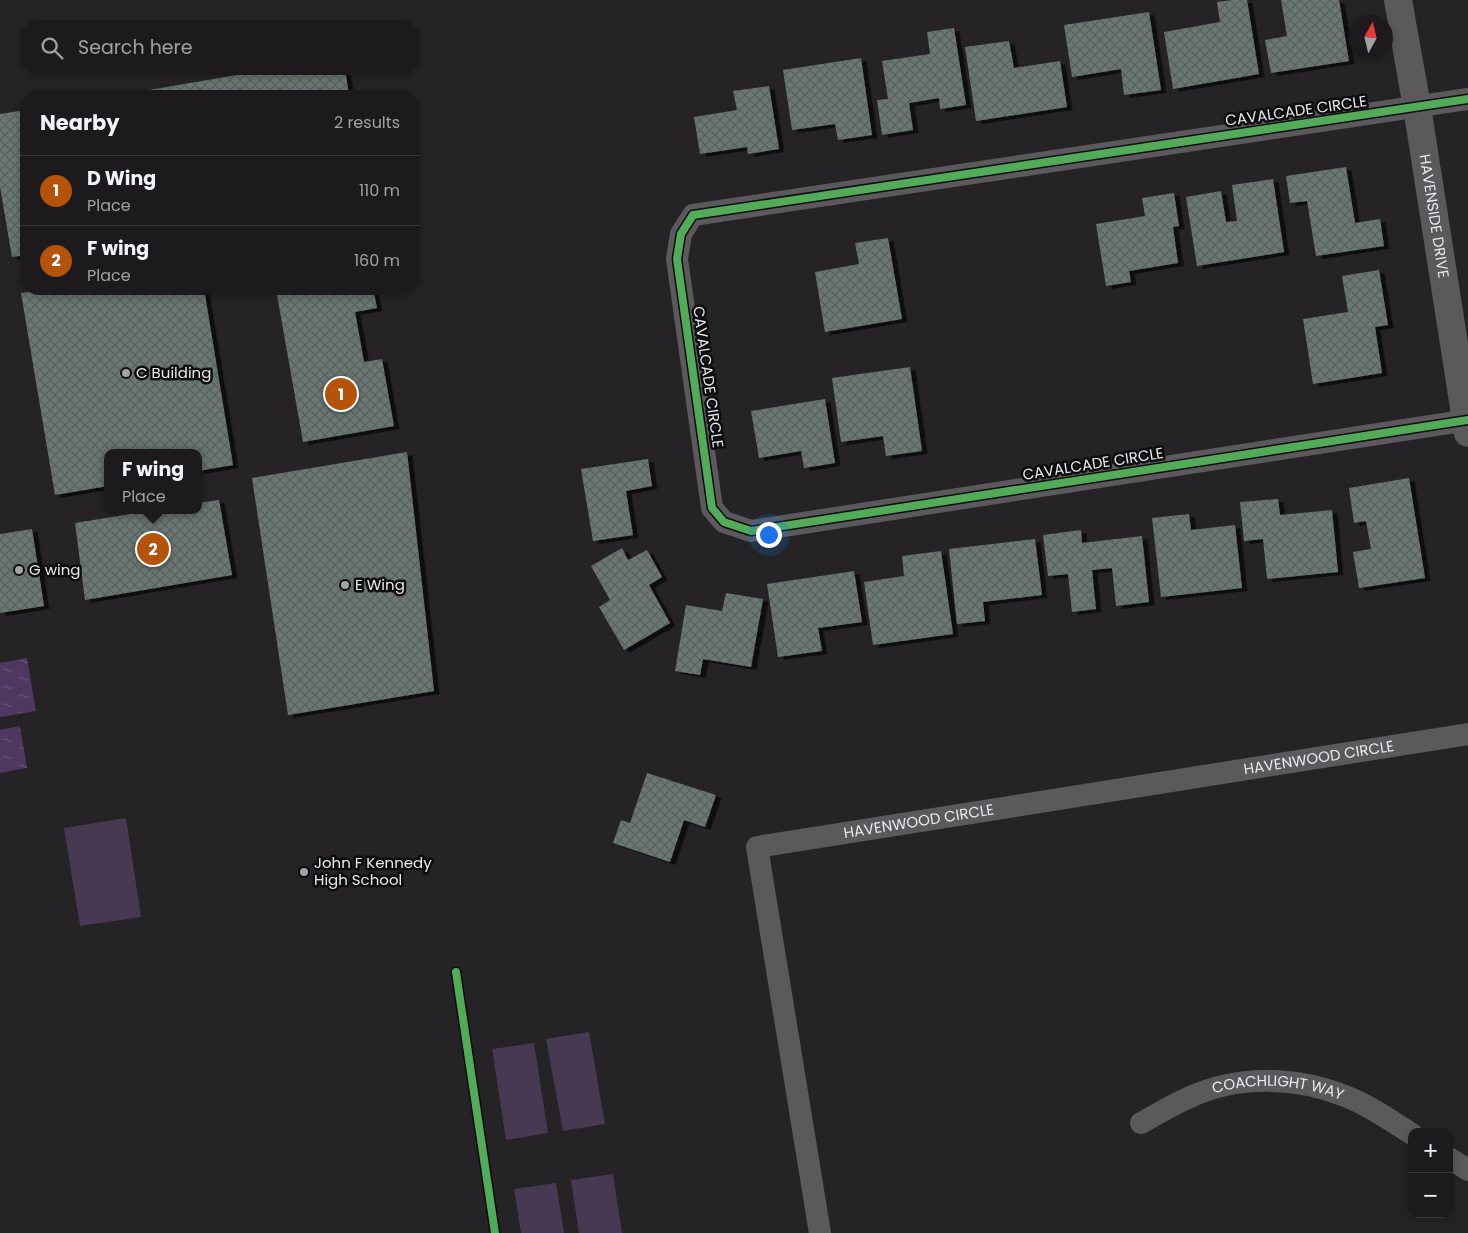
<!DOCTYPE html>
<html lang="en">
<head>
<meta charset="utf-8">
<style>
  :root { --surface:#1c1a1c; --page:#292729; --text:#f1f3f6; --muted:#a0a1a3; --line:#3a383b; --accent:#b45309 }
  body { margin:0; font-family:Poppins,sans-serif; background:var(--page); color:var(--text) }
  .controls { position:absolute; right:15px; bottom:15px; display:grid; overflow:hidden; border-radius:10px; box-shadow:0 2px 8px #0003 }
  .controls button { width:45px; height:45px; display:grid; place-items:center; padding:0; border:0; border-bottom:1px solid var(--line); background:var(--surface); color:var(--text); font:25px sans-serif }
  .compass { position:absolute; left:1348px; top:15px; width:45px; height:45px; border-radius:50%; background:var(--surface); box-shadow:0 2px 8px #0003; rotate:8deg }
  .you { position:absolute; left:768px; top:534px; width:18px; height:18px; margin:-12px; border:4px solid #fff; border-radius:50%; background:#1a73e8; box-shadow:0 0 0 8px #1a73e833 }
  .badge { display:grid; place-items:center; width:32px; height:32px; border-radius:50%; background:var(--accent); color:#fff; font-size:16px; font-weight:700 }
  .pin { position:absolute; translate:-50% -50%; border:2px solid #fff; box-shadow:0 1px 5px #0006 }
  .popup { position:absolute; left:104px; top:449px; width:98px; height:65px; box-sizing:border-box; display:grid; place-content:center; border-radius:10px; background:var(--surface); filter:drop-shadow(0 1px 4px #0005); font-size:16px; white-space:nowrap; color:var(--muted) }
  .popup b { font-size:19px; color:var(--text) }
  .popup::after { content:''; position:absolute; left:50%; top:100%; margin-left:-10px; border:10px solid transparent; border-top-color:var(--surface) }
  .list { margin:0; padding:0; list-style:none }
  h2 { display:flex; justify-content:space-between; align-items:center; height:65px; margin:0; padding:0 20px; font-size:21px }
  h2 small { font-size:16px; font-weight:400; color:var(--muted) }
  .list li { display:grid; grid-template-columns:32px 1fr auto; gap:15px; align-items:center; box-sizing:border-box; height:70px; padding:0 20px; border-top:1px solid var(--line) }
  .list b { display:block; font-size:19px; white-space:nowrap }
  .list p { margin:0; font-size:16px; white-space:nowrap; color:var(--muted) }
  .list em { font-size:16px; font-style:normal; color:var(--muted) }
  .icon { flex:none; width:28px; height:28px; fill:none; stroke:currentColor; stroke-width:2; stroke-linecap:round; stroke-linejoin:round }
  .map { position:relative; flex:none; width:1468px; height:1233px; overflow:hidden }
  .search { position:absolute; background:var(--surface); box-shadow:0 2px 8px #0003; left:20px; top:20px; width:400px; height:55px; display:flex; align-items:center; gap:12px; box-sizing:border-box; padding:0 18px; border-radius:20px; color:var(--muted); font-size:19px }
  .panel { position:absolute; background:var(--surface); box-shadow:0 2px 8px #0003; left:20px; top:90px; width:400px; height:205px; border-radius:20px }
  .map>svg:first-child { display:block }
  .pitch { fill:#463951 }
  .water { fill:url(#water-ripples) }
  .building { fill:url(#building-cross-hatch); filter:url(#shadow) }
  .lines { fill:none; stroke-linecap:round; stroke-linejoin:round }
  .street { stroke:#5b595c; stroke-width:22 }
  .secondary { stroke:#5b595c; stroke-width:28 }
  .cycleway-casing { stroke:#0d0c0e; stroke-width:11 }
  .cycleway { stroke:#51ab58; stroke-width:8 }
  .poi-dot { fill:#a5a3a7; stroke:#0d0c0e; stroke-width:2 }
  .labels { text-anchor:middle; stroke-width:5; stroke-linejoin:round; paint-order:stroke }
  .street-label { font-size:15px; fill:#eae8ec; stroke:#0d0c0e }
  .poi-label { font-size:15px; fill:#eae8ec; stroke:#0d0c0e; text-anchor:start }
</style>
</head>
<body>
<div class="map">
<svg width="1468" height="1233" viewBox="0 0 1468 1233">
  <defs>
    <pattern id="water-ripples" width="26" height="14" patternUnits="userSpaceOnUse" patternTransform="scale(1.25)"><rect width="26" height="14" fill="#4e3760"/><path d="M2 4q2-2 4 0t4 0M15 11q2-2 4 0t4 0" fill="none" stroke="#685477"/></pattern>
    <pattern id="building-cross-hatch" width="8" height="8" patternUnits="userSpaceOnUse" patternTransform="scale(1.25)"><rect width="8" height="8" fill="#6b7772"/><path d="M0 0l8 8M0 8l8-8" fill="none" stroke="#5a615f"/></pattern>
    <filter id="shadow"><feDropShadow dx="5.5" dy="3" stdDeviation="0" flood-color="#0009"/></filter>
  </defs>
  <rect width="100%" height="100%" fill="#252326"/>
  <g class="pitch">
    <polygon points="126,818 141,917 80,926 64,828"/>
    <polygon points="589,1032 605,1124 563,1131 546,1039"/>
    <polygon points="534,1043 548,1133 506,1140 492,1049"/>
    <polygon points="613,1174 622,1233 579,1233 571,1180"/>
    <polygon points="556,1183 564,1233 521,1233 514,1189"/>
  </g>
  <g class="water">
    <polygon points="27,658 36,711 0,717 0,663"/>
    <polygon points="20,726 27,768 0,773 0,730"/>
  </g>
  <g class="building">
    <polygon points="1232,0 1247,0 1259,74 1173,89 1164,32 1220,22 1217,2"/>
    <polygon points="1281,0 1339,0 1349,61 1271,73 1265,40 1287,36"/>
    <polygon points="1149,12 1161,90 1124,95 1121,69 1072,77 1064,25"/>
    <polygon points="954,28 966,105 940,109 939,98 909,103 913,130 882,135 877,100 888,99 882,61 930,54 927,32"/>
    <polygon points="1009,41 1014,68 1060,61 1067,107 976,121 965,47"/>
    <polygon points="861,58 872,135 838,140 835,124 792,130 783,70"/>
    <polygon points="272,69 345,69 349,96 114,96"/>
    <polygon points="769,86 779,149 748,154 747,147 700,154 694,117 737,110 733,91"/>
    <polygon points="26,110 26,255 12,257 0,187 0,114"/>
    <polygon points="1346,167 1355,223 1380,219 1384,246 1316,256 1307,201 1290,203 1286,176"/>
    <polygon points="1273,179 1284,252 1197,266 1186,197 1221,191 1226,222 1237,221 1232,185"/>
    <polygon points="1174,193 1179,226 1173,227 1178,263 1129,271 1131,282 1106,286 1096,224 1145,216 1142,198"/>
    <polygon points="888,238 902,319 825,332 815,272 859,264 855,243"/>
    <polygon points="1379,270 1388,325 1375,327 1382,373 1313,384 1303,319 1348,312 1342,276"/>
    <polygon points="47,289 204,289 233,465 198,471 198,453 108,453 108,486 55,495 21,293"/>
    <polygon points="276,289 373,289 377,308 355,312 364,362 382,359 394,426 303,442"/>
    <polygon points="910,367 922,451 886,456 883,436 841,442 832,378"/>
    <polygon points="825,399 835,463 804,468 801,451 759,458 751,411"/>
    <polygon points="407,452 434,691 288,715 252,478"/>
    <polygon points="648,459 652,486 626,491 633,535 593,541 581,469"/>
    <polygon points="1409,478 1425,578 1359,588 1353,552 1371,549 1366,521 1354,523 1349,488"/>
    <polygon points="1278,499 1280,515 1332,510 1338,572 1267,579 1263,539 1244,541 1240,502"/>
    <polygon points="219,500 232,575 85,600 75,523 155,510 198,510 198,503"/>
    <polygon points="1189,514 1191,530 1235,525 1242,588 1161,597 1152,518"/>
    <polygon points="32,529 44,606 0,613 0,534"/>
    <polygon points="1081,530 1082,543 1142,536 1149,602 1116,606 1112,568 1092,570 1096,609 1072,612 1068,574 1048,576 1043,535"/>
    <polygon points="1035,539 1042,595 983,602 985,621 957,624 949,549"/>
    <polygon points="622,548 628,560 647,550 662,577 649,585 670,623 624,650 599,607 610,600 591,566"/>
    <polygon points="941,551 953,634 873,645 864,582 904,576 902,556"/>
    <polygon points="854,571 862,622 818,628 822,651 778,657 767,584"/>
    <polygon points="726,593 763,599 751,667 703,659 700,675 675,671 686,605 722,611"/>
    <polygon points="647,773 716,795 705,827 684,820 670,862 613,843 621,820 630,823"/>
  </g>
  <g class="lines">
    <g class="street">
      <polyline points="1468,99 693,215 681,234 677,259 712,508 724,522 751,531 1468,420"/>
      <path id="s1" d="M1141,1123C1156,1115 1172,1105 1188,1098C1236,1075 1296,1076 1345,1096C1369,1105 1391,1121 1412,1134"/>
      <polyline points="1449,1158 1468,1170"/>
      <path id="s2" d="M820,1233L757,847L1468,734"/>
    </g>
    <path class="secondary" id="s3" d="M1398,0L1417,107L1468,433"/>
    <defs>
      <g id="cycleway">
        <polyline points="1468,99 693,215 681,234 677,259 712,508 724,522 751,531 1468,420"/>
        <polyline points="456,972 495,1233"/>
      </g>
    </defs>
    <use href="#cycleway" class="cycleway-casing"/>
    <use href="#cycleway" class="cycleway"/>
  </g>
  <g class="poi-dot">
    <circle cx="126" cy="373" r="5"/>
    <circle cx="19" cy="570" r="5"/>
    <circle cx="345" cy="585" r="5"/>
    <circle cx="304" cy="872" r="5"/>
  </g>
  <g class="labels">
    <g class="street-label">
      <text transform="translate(1296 111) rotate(-8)" y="5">CAVALCADE CIRCLE</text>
      <text dy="5" stroke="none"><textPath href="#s3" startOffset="219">HAVENSIDE DRIVE</textPath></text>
      <text transform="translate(708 377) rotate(82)" y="5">CAVALCADE CIRCLE</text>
      <text transform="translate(1093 464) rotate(-9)" y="5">CAVALCADE CIRCLE</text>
      <text dy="5" stroke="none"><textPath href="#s2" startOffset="960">HAVENWOOD CIRCLE</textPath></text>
      <text dy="5" stroke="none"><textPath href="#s2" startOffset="555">HAVENWOOD CIRCLE</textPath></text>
      <text dy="5" stroke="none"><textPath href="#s1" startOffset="146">COACHLIGHT WAY</textPath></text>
    </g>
    <g class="poi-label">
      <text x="136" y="378">C Building</text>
      <text x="29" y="575">G wing</text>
      <text x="355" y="590">E Wing</text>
      <text x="314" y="868">John F Kennedy<tspan x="314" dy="17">High School</tspan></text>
    </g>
  </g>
</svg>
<div class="controls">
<button>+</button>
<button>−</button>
</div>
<svg class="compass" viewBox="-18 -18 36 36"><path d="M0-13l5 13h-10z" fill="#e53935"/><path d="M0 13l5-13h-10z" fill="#a0a1a3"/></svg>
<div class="you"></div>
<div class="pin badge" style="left:341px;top:394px">1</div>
<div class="pin badge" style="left:153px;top:549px">2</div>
<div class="popup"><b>F wing</b>Place</div>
<div class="search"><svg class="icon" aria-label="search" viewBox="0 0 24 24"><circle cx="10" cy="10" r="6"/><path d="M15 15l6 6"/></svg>Search here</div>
<section class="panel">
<h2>Nearby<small>2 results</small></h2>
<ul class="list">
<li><span class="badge">1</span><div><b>D Wing</b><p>Place</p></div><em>110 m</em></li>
<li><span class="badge">2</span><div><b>F wing</b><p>Place</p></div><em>160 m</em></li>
</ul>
</section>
</div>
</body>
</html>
